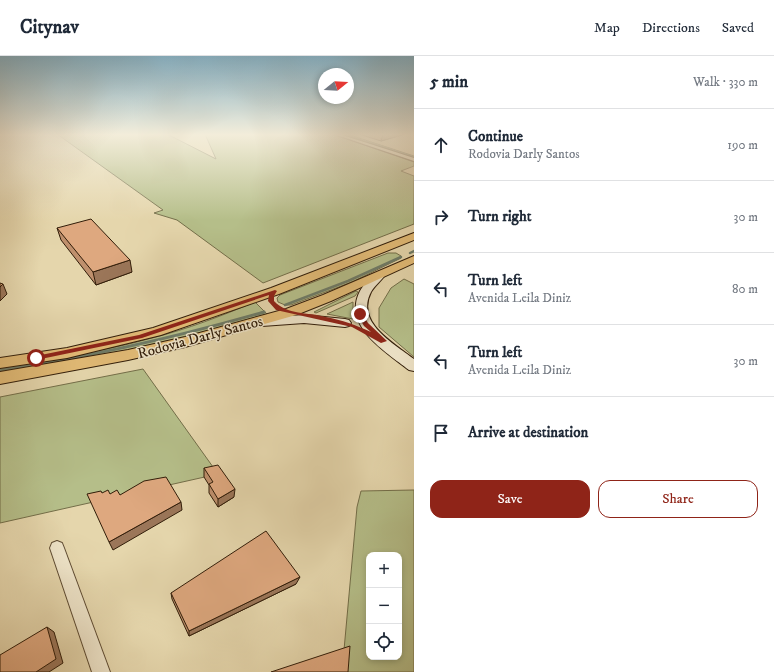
<!DOCTYPE html>
<html lang="en">
<head>
<meta charset="utf-8">
<style>
  :root { --surface:#fff; --page:#f2f2f3; --text:#1f2937; --muted:#747a83; --line:#e0e1e3; --accent:#8f2418 }
  body { margin:0; font-family:"IM FELL DW Pica",serif; background:var(--page); color:var(--text) }
  .controls { position:absolute; right:12px; bottom:12px; display:grid; overflow:hidden; border-radius:8px; box-shadow:0 2px 6px #0003 }
  .controls button { width:36px; height:36px; display:grid; place-items:center; padding:0; border:0; border-bottom:1px solid var(--line); background:var(--surface); color:var(--text); font:20px sans-serif }
  .compass { position:absolute; left:318px; top:12px; width:36px; height:36px; border-radius:50%; background:var(--surface); box-shadow:0 2px 6px #0003; rotate:72deg }
  .stop { position:absolute; width:12px; height:12px; margin:-9px; border:3px solid #8f2418; border-radius:50%; background:#fff }
  .stop.end { background:#8f2418; border-color:#fff; box-shadow:0 1px 4px #0008 }
  .list { margin:0; padding:0; list-style:none }
  h2 { display:flex; justify-content:space-between; align-items:center; height:52px; margin:0; padding:0 16px; font-size:17px }
  h2 small { font-size:13px; font-weight:400; color:var(--muted) }
  .list li { display:grid; grid-template-columns:26px 1fr auto; gap:12px; align-items:center; box-sizing:border-box; height:72px; padding:0 16px; border-top:1px solid var(--line) }
  .list b { display:block; font-size:15px; white-space:nowrap }
  .list p { margin:0; font-size:13px; white-space:nowrap; color:var(--muted) }
  .list em { font-size:13px; font-style:normal; color:var(--muted) }
  .actions { display:flex; gap:8px; padding:12px 16px }
  .actions a { flex:1; padding:9px 0; border:1px solid var(--accent); border-radius:12px; text-align:center; font-size:14px; color:var(--accent) }
  .actions .main { background:var(--accent); color:#fff }
  .icon { flex:none; width:22px; height:22px; fill:none; stroke:currentColor; stroke-width:2; stroke-linecap:round; stroke-linejoin:round }
  .map { position:relative; flex:none; width:414px; height:616px; overflow:hidden }
  header { display:flex; align-items:center; gap:24px; box-sizing:border-box; height:56px; padding:0 20px; background:var(--surface); border-bottom:1px solid var(--line) }
  header strong { font-size:19px }
  nav { display:flex; gap:22px; margin-inline-start:auto; font-size:14px }
  main { display:flex }
  aside { flex:1; background:var(--surface) }
  .map>svg:first-child { display:block }
  .green { fill:#b5be89; stroke:#736e49; fill-rule:evenodd }
  .lines { fill:none; stroke-linecap:round; stroke-linejoin:round }
  .stream-far2 { stroke:#6e7b67; stroke-width:1.5 }
  .stream-far1 { stroke:#6e7b67; stroke-width:2.5 }
  .stream { stroke:#6e7b67; stroke-width:3 }
  .street-casing { stroke:#5e4b32; stroke-width:2 }
  .secondary-casing { stroke:#311d09; stroke-width:2 }
  .primary-casing { stroke:#311d09; stroke-width:2 }
  .street { fill:#eee4c9; fill-rule:evenodd }
  .secondary { fill:#eee4c9; fill-rule:evenodd }
  .primary { fill:#e2bb76; fill-rule:evenodd }
  .wall { fill:#bf906d; stroke:#311d09 }
  .shaded-wall { fill:#9b7659; stroke:#311d09 }
  .building { fill:#dea87f; stroke:#311d09 }
  .route { fill:#8f2418 }
  .labels { text-anchor:middle; stroke-width:3; stroke-linejoin:round; paint-order:stroke }
  .street-label { font-size:15px; fill:#311d09; stroke:#eee4c9 }
</style>
</head>
<body>
<header>
<strong>Citynav</strong>
<nav><a>Map</a><a>Directions</a><a>Saved</a></nav>
</header>
<main>
<div class="map">
<svg width="414" height="616" viewBox="0 0 414 616">
  <rect width="100%" height="100%" fill="#e5d6ac"/>
  <filter id="stains"><feTurbulence type="fractalNoise" baseFrequency=".005" numOctaves="4"/><feColorMatrix values="0 0 0 0 .2 0 0 0 0 .09 0 0 0 0 .02 0 0 0 .5 -.17"/></filter>
  <radialGradient id="worn" r=".72"><stop offset=".6" stop-color="#630" stop-opacity="0"/><stop offset="1" stop-color="#630" stop-opacity=".3"/></radialGradient>
  <g class="green">
    <polygon points="57,78 167,78 216,103 205,78 332,78 414,106 414,110 401,115 414,120 414,168 263,227 177,164 154,157 163,154"/>
    <polygon points="339,78 347,78 414,100 414,102"/>
    <polygon points="388,197 396,197 401,200 401,202 352,226 291,249 285,249 278,246 277,242 280,239"/>
    <polygon points="404,223 414,228 414,301 379,271 379,252 391,232"/>
    <polygon points="356,235 358,236 355,240 316,257 314,256"/>
    <path d="M255,246L267,258L182,282L127,295L0,317V311C51,303 102,296 152,282C188,273 221,260 255,246Z"/>
    <polygon points="353,246 353,263 327,258"/>
    <polygon points="143,313 218,418 0,467 0,341"/>
    <path d="M414,434V616H342L357,451L361,435ZM369,499H399V601H369Z"/>
  </g>
  <g class="lines">
    <polyline class="stream-far2" points="343,78 414,101"/>
    <g class="stream-far1">
      <polyline points="410,197 414,195"/>
      <polyline points="285,249 348,225 401,201"/>
      <polyline points="261,257 264,256"/>
    </g>
    <path class="stream" d="M0,314C90,301 177,281 264,256"/>
    <defs>
      <g id="street">
        <polygon points="334,78 339,78 414,102 414,105"/>
        <polygon points="57,485 62,487 64,492 110,616 92,616 50,492 52,487"/>
      </g>
      <g id="secondary">
        <path d="M380,216L385,219C381,225 375,229 371,236C355,266 393,287 414,303V315L409,314C385,295 342,270 360,235C364,228 373,217 380,216Z"/>
        <polygon points="304,259 345,263 349,264 351,267 349,270 345,271 304,267 262,270 258,269 256,266 258,263 262,262"/>
      </g>
      <g id="primary">
        <polygon points="414,177 414,184 279,238 161,279 67,302 0,312 0,302 67,292 153,272 271,232"/>
        <polygon points="414,200 414,207 331,245 296,259 185,291 128,304 0,328 0,316 128,294 185,281 286,253 323,239"/>
      </g>
    </defs>
    <use href="#street" class="street-casing"/>
    <use href="#secondary" class="secondary-casing"/>
    <use href="#primary" class="primary-casing"/>
    <use href="#street" class="street"/>
    <use href="#secondary" class="secondary"/>
    <use href="#primary" class="primary"/>
  </g>
  <g class="wall">
    <polygon points="359,78 405,78 381,85"/>
    <polygon points="57,172 132,216 96,229 61,184"/>
    <polygon points="204,412 234,441 218,451 209,437 209,429 204,421"/>
    <polygon points="296,528 189,580 172,543 171,537"/>
  </g>
  <g class="shaded-wall">
    <polygon points="383,78 405,78 381,85"/>
    <polygon points="130,204 132,216 96,229 93,216"/>
    <polygon points="3,228 7,238 0,245 0,231"/>
    <polygon points="235,433 234,441 218,451 218,443"/>
    <polygon points="181,446 182,454 113,494 109,486"/>
    <polygon points="300,521 296,528 189,580 189,575"/>
    <polygon points="47,571 54,576 63,607 49,616 36,616"/>
  </g>
  <g class="building">
    <polygon points="91,163 130,204 93,216 57,172"/>
    <polygon points="0,227 3,228 0,231"/>
    <polygon points="218,409 235,433 218,443 209,428 213,426 204,412"/>
    <polygon points="166,421 181,446 109,486 87,438 101,435 102,437 108,434 110,438 117,434 120,439 144,425"/>
    <polygon points="266,475 300,521 189,575 171,537"/>
    <polygon points="47,571 56,603 36,616 0,616 0,599"/>
    <polygon points="350,590 348,616 271,616"/>
  </g>
  <linearGradient id="sky" x2="0" y2="1"><stop stop-color="#87b6cd"/><stop offset="0.48" stop-color="#f3edda"/><stop offset="1" stop-color="#f3edda" stop-opacity="0"/></linearGradient>
  <rect width="414" height="164" fill="url(#sky)"/>
  <path class="route" d="M275,234L277,235L274,240V245C287,259 308,256 326,261C342,264 356,269 371,276L364,270L357,258L362,257L368,267L387,285L381,287L352,271L276,254L268,245L269,239L142,282L36,304L33,302L36,300L139,279Z"/>
  <g class="labels">
    <g class="street-label">
      <text transform="translate(200 281) rotate(-15)" y="5">Rodovia Darly Santos</text>
    </g>
  </g>
  <rect width="100%" height="100%" filter="url(#stains)"/>
  <rect width="100%" height="100%" fill="url(#worn)"/>
</svg>
<div class="controls">
<button>+</button>
<button>−</button>
<button><svg class="icon" aria-label="locate" viewBox="0 0 24 24"><circle cx="12" cy="12" r="6"/><path d="M12 2v4M12 18v4M2 12h4M18 12h4"/></svg></button>
</div>
<svg class="compass" viewBox="-18 -18 36 36"><path d="M0-13l5 13h-10z" fill="#e53935"/><path d="M0 13l5-13h-10z" fill="#747a83"/></svg>
<div class="stop" style="left:36px;top:302px"></div>
<div class="stop end" style="left:360px;top:258px"></div>
</div>
<aside>
<h2>5 min<small>Walk · 330 m</small></h2>
<ul class="list">
<li><svg class="icon" aria-label="ahead" viewBox="0 0 24 24"><path d="M12 20V5M6 11l6-6 6 6"/></svg><div><b>Continue</b><p>Rodovia Darly Santos</p></div><em>190 m</em></li>
<li><svg class="icon" aria-label="right" viewBox="0 0 24 24"><path d="M7 20v-9h11M14 6l5 5-5 5"/></svg><div><b>Turn right</b></div><em>30 m</em></li>
<li><svg class="icon" aria-label="left" viewBox="0 0 24 24"><path d="M17 20v-9H6M10 6l-5 5 5 5"/></svg><div><b>Turn left</b><p>Avenida Leila Diniz</p></div><em>80 m</em></li>
<li><svg class="icon" aria-label="left" viewBox="0 0 24 24"><path d="M17 20v-9H6M10 6l-5 5 5 5"/></svg><div><b>Turn left</b><p>Avenida Leila Diniz</p></div><em>30 m</em></li>
<li><svg class="icon" aria-label="arrive" viewBox="0 0 24 24"><path d="M6 21V4h12l-3 4 3 4H6"/></svg><div><b>Arrive at destination</b></div></li>
</ul>
<div class="actions"><a class="main">Save</a><a>Share</a></div>
</aside>
</main>
</body>
</html>
